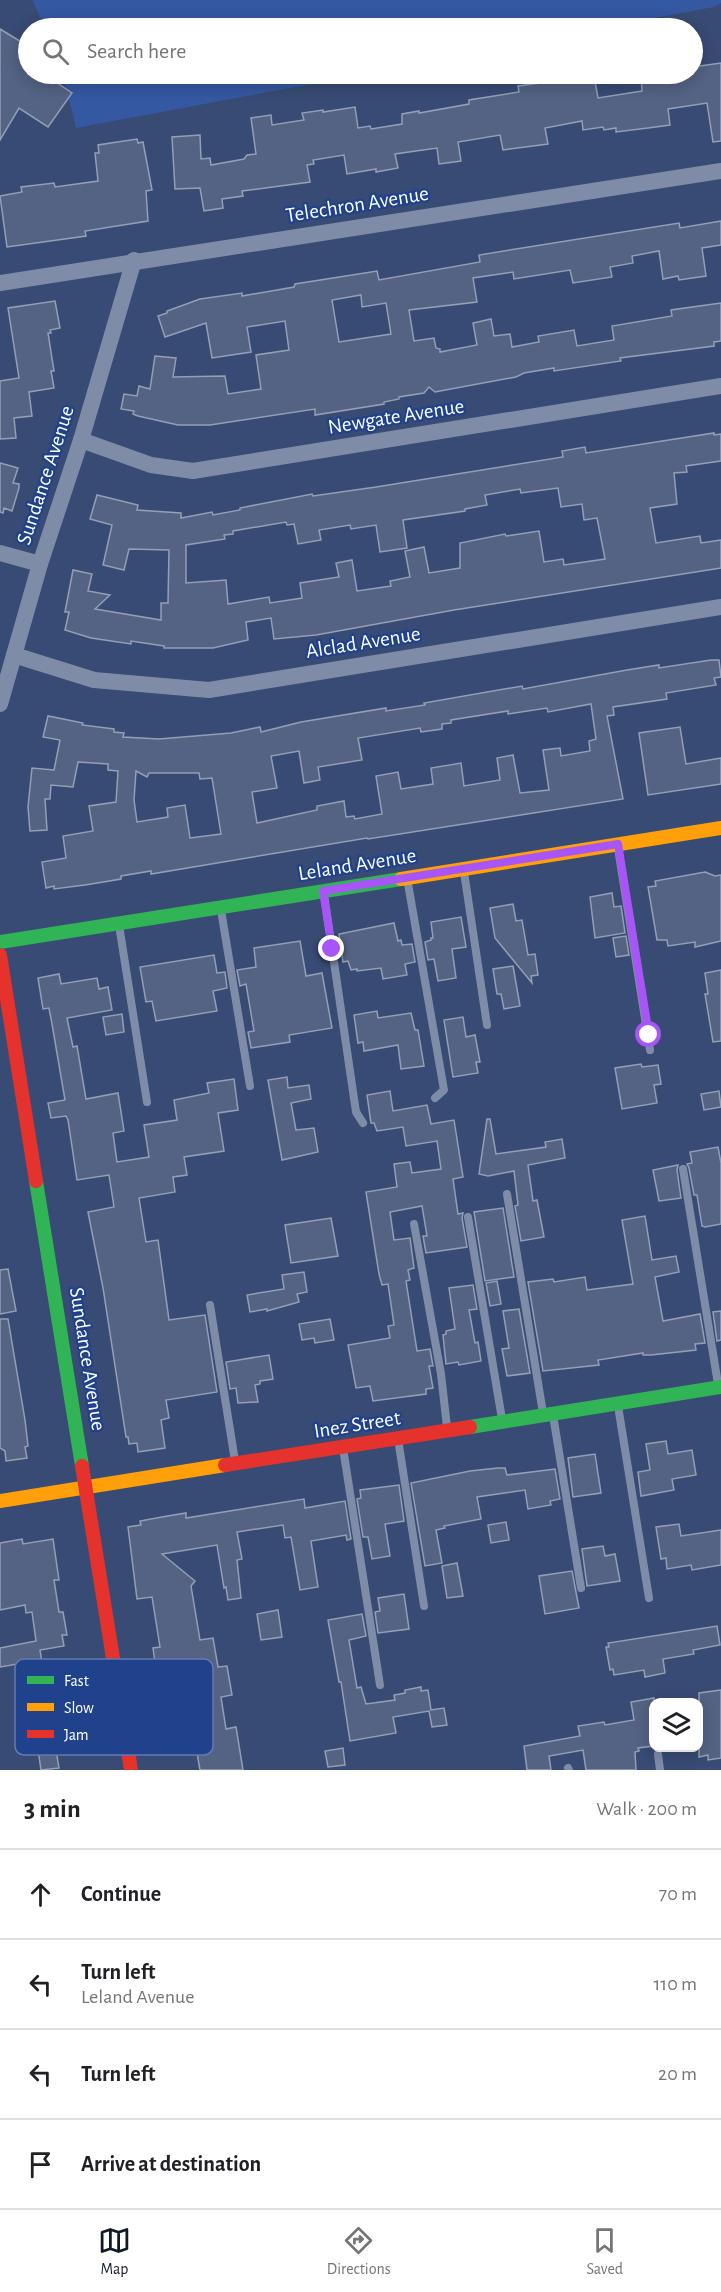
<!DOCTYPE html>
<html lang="en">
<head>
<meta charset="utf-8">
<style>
  :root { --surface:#fff; --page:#f2f2f2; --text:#202124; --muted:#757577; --line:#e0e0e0; --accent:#111827 }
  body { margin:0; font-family:"Alegreya Sans",sans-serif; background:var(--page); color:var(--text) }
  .controls { position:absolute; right:18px; bottom:18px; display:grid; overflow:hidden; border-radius:12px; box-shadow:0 3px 15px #0003 }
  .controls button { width:54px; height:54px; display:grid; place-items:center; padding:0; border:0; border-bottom:2px solid var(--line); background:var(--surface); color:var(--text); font:30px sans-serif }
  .stop { position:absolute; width:18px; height:18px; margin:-14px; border:4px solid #a855f7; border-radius:50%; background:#fff }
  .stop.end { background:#a855f7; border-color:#fff; box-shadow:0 2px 6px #0008 }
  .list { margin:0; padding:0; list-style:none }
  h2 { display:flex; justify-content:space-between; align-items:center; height:78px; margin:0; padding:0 24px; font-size:26px }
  h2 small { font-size:20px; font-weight:400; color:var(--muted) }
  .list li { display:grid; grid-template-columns:39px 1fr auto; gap:18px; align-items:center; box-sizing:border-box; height:90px; padding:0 24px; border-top:2px solid var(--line) }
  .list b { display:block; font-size:22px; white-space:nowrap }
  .list p { margin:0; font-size:20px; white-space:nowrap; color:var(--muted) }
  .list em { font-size:20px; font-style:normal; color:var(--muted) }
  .icon { flex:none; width:33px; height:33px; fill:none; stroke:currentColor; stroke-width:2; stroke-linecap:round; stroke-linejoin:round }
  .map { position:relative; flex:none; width:721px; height:1770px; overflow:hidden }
  .search { position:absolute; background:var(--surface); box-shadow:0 3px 15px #0003; left:18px; right:18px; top:18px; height:66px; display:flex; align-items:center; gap:15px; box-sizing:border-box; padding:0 21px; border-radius:33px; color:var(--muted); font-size:22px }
  .sheet { height:438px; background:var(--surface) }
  nav { display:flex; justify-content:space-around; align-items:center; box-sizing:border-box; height:84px; border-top:2px solid var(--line); background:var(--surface); font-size:16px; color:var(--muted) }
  nav a { display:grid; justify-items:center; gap:3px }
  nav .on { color:var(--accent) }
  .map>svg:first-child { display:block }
  .green { fill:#3558a2 }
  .building { fill:#546384; stroke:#949fb6; stroke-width:1.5; fill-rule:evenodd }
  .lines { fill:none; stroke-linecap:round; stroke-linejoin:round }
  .lane { stroke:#7f8ca8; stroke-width:8 }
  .street { stroke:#7f8ca8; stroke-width:16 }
  .fast { stroke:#30b455; stroke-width:14 }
  .slow { stroke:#ff9f0a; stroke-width:14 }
  .jam { stroke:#e5322d; stroke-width:14 }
  .route { stroke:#a855f7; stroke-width:8 }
  .labels { text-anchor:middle; stroke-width:4.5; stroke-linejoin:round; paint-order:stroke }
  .street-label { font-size:21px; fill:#fff; stroke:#20428c }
  .key { fill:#20428c; stroke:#637bae; stroke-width:1.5 }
  .key-label { font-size:16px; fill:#fff }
</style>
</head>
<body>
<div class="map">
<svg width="721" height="1770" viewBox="0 0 721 1770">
  <rect width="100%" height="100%" fill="#384b74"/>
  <g class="green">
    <polygon points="32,0 721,0 721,3 714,7 601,28 46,28"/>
    <polygon points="63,74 365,74 76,128"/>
  </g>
  <g class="building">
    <polygon points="0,29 28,46 28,74 44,74 72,93 48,127 19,108 0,140"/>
    <polygon points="721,63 721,141 713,142 707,103 668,109 670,125 648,128 616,132 616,128 604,130 603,127 583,130 582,121 545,128 548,144 525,147 503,150 500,135 458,142 461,161 439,164 437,148 395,154 398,168 376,172 376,169 347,174 344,155 313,160 314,164 307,165 310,182 242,191 243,196 222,199 223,208 204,211 200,188 175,189 172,137 200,135 201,159 210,158 211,165 244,159 247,155 256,154 251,118 271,115 272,125 304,120 302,113 323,110 323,112 355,107 358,128 370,126 371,129 402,124 402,114 419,111 419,113 469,104 469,100 519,92 518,86 594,76 598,98 642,91 641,74 693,74 693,67"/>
    <polygon points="137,139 138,143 143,142 152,190 146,191 148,221 85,231 86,236 7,247 0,196 22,192 21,187 54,183 55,187 98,181 95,153 99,153 98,145"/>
    <path d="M721,221V245L702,248L706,276L679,280L678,276L663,279L659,251L632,256L633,263L610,267L612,277L573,283L570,270L514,279L513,272L473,278L477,302L409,310L414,341L434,338L436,348L440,349V352L477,345L473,323L491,319L494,336L510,334L512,347L539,342L538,336L574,330L577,346L614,340L612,326L672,316L671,310L721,303V341L714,342V346L620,358L621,361L554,371V368L524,373L516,377L440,391L435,392L429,387L424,393L399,397V399L384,402V404L315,415V409L210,425H178L138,416L133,414L134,411L121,409L124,394L137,396L139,386L150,389L155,356L176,358L173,377L225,376L228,394L261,389L256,355L289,350L285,321L247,327L251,352L212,358L206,323L165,337L158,316L167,313V311L200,299L242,293V296L294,287L295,284L377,271L379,280L480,262L479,255L679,223L680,228ZM361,295L362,307L386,303L391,334L339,342L332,300Z"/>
    <polygon points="55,301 60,328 50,330 51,333 48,333 54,371 51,371 54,388 29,392 32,416 14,418 16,438 0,439 0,381 19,378 8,308"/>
    <path d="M714,433V435L721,434V461L686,466L687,472L674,473L677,504L650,508L656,543L700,536L701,543L721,540V568L454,610L316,635L274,639L271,618L246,622L248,640L213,648H164V646L131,641V644L91,638L65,630L69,612H65L73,570L92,574L88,591L110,595L95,609L161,620V603H168L169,550L129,549L124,570L103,565L112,525L90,519L97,495L138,505L137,510L181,513V518L212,512L213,515L240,510V508L312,494L313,496L376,487L563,457L562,451L585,447L586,453ZM558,488L561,507L582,504L584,520L597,518L605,559L564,565L563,559L544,562L539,531L506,536L505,534L460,543V568L429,573L424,547L405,551L410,577L390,581L391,586L357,591L352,560L336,563L339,577L300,583L302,598L270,603L269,597L228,604L226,580L186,583V545L225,539L224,535L233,534V531L286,522L287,525L294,524L298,544L321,540L319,530L350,525L351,529L376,525L380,552L407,548L403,520L465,511V509L487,505L485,495L520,489L521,493Z"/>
    <polygon points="0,463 18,468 13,483 19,484 19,488 12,511 4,508 3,513 0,512"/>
    <path d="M711,660H719L721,677L714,678L716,685L666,693L667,699L613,707L614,715L607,716L623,799L368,839L367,838L151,874V871L121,876V879L85,885L54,889V886L46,888L42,862L66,858L63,836L93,831L89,806L116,802L118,771L108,770V764L78,762L73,787L51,785L50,799H45L47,830L30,831L28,807L32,768L54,770L60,740L43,737L48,716L83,723L82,725L114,729V732L124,733L123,737L159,739L231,733L260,727L261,732L301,722L386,708V711L425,705L424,703L522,686L523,689L627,670L659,665V668ZM591,704L596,739L589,741L590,751L561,756L560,748L543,750L549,790L520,793L513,755L497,758L500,780L464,786L461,763L431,768L433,784L401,789L398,772L376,776L382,814L355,819L354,816L346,817L344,801L317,806V810L257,823L252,792L277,788L271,756L299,751L304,783L320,780L318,767L362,760L358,738L420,728L421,732L442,729V724L451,723V720L508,711V714L547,708L548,712ZM136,771L147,777L149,773H199L200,779L212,778L221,834L190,838L185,805L167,808L168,817L137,822L134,800Z"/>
    <polygon points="680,727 686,764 721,758 721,784 648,795 639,733"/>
    <polygon points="705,872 715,876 721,875 721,941 695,947 695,942 668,946 667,940 657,940 648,887 656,886 655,881"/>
    <polygon points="612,893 614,907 621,906 625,933 595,938 590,897"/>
    <polygon points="513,904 516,921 522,920 528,955 535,954 538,975 531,976 532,983 495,938 490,908"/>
    <polygon points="461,917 466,947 452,949 456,978 438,981 434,959 428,960 425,942 431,940 431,938 433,938 431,922"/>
    <polygon points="394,923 398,941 401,940 402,945 412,944 415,962 405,964 407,975 383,979 381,968 357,971 357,969 351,970 348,961 343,962 339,934"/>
    <polygon points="626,936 629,955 616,957 613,938"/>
    <polygon points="300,941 306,976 322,973 332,1028 289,1035 290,1042 251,1048 248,1032 254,1031 246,984 240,986 237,970 256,967 254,948"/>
    <polygon points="214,955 217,973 225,972 227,988 213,991 217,1011 156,1021 152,1001 146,1002 140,967"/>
    <polygon points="513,966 520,1006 504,1009 501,994 497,994 493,969"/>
    <polygon points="721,970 721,1041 713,1042 705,994 708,994 705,973"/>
    <polygon points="59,974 61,984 97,978 99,989 108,987 112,1010 67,1018 73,1047 77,1046 86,1099 118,1093 124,1131 113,1133 117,1162 149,1157 144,1125 177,1120 174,1100 209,1093 207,1083 234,1079 238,1110 218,1113 224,1151 184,1157 187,1175 173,1177 175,1192 139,1198 146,1242 158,1240 169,1320 205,1315 217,1392 166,1400 169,1418 161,1420 165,1448 138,1452 137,1443 129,1444 128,1437 126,1437 103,1288 88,1212 114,1207 109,1175 77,1180 68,1120 66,1116 51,1118 48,1103 65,1100 52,1024 49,1008 43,1009 38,978"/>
    <polygon points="377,1011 378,1018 411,1013 415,1030 418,1030 424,1066 401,1069 398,1045 364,1051 363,1042 358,1043 354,1015"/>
    <polygon points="122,1014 124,1032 106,1035 103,1017"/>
    <polygon points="463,1017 466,1037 475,1035 480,1062 476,1062 478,1073 453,1077 444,1020"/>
    <polygon points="641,1064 642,1067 658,1065 661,1084 654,1085 657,1103 622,1109 615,1068"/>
    <polygon points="287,1077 288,1088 309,1085 311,1099 291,1103 296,1130 314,1128 318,1152 282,1160 268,1080"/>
    <polygon points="390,1091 393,1111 427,1105 431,1124 454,1120 463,1177 453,1179 458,1214 463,1213 462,1218 467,1247 426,1253 423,1236 427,1236 422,1206 390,1212 394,1240 410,1238 414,1268 408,1270 410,1280 406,1281 417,1351 430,1349 433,1366 429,1366 433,1388 426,1389 426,1394 373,1401 370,1386 356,1388 348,1345 390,1338 388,1326 394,1325 388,1284 382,1285 379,1274 366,1192 397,1187 394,1164 410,1162 412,1173 441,1169 437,1141 406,1146 403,1127 377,1131 374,1123 371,1123 367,1095"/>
    <polygon points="719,1091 721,1107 704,1110 701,1094"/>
    <polygon points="487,1119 490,1119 496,1154 546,1147 545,1142 562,1139 565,1158 528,1165 533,1201 537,1200 544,1237 521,1241 515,1206 518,1205 514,1171 488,1176 479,1174"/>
    <polygon points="718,1147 721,1163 721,1224 705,1227 702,1226 697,1195 694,1195 689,1168 687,1164 692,1163 690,1152"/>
    <polygon points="678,1165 677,1170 681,1198 659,1201 653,1170"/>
    <polygon points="503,1208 514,1277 485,1281 474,1212"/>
    <polygon points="645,1216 652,1260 676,1256 679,1272 655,1277 663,1321 700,1314 705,1343 695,1344 696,1350 651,1355 643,1355 643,1353 598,1360 599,1365 543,1371 528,1282 553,1279 554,1282 585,1277 587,1290 633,1284 622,1220"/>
    <polygon points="331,1218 338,1256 291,1263 285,1225"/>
    <polygon points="8,1269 16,1311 0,1314 0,1270"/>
    <polygon points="304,1272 307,1292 297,1294 299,1302 267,1311 267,1309 250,1312 247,1295 284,1289 282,1275"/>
    <polygon points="497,1281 501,1304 490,1306 486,1283"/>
    <polygon points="473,1285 477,1309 469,1310 475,1343 478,1342 481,1361 459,1365 458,1362 446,1364 443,1335 446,1334 446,1331 455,1329 449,1288"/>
    <polygon points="519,1309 530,1373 507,1376 502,1349 509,1348 503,1311"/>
    <polygon points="721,1311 721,1340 717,1341 713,1312"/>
    <polygon points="0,1319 8,1319 25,1420 28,1446 25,1447 27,1458 6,1461 5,1451 0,1448"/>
    <polygon points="330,1319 334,1340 315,1343 314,1338 302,1340 299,1324"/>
    <polygon points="269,1355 273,1379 260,1381 260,1384 255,1385 258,1402 238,1403 236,1388 230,1389 226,1362"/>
    <polygon points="666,1441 668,1454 692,1450 696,1475 672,1479 674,1490 641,1496 638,1472 650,1470 646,1444"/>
    <polygon points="595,1454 601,1493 573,1497 568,1458"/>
    <polygon points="498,1468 505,1468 507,1475 555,1469 560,1499 550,1501 551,1505 528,1509 525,1490 477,1497 481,1519 444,1526 445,1528 436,1530 442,1563 425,1566 411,1483 470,1471"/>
    <polygon points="399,1485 404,1521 385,1524 390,1556 372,1559 368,1537 363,1537 357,1499 361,1498 360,1490"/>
    <polygon points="304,1499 305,1508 345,1501 351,1539 347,1540 346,1535 311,1541 318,1587 300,1590 291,1537 285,1538 283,1525 237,1532 242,1559 237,1560 241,1598 228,1600 226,1587 224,1588 217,1545 162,1554 195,1581 191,1586 200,1640 213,1638 218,1667 227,1666 232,1695 221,1697 226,1729 236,1727 243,1770 200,1770 194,1736 191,1737 190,1730 165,1734 153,1648 160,1647 152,1597 137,1599 128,1527 141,1525 140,1521 162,1517 186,1513 186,1518"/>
    <polygon points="506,1522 509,1540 491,1543 488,1525"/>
    <polygon points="679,1524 681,1536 721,1530 721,1565 692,1570 691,1565 667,1569 666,1558 661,1559 656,1527"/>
    <polygon points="22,1539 23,1544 53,1539 59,1580 54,1580 59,1612 63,1612 67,1635 62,1635 64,1646 40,1650 46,1686 27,1689 23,1663 0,1667 0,1648 36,1641 32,1612 26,1613 25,1605 0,1610 0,1543"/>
    <polygon points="603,1546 605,1556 615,1554 620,1581 587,1586 582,1549"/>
    <polygon points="457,1563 463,1596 447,1598 442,1566"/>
    <polygon points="572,1571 579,1608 545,1614 539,1576"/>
    <polygon points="404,1594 409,1629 378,1633 375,1612 380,1611 378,1598"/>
    <polygon points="278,1610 282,1637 261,1640 257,1614"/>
    <polygon points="362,1614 366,1636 349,1640 357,1688 361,1687 366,1704 395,1700 394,1695 405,1693 405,1690 421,1687 421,1691 428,1690 431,1710 444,1708 447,1725 432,1727 429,1711 393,1717 396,1733 350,1741 341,1682 339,1682 328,1620"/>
    <polygon points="717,1626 720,1645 693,1650 694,1654 663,1659 665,1673 645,1677 644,1670 614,1675 613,1669 610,1670 606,1647 609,1647 608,1643"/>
    <polygon points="721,1690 721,1758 708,1760 708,1755 699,1757 699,1693"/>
    <polygon points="73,1693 81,1746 56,1750 59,1768 41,1770 36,1736 44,1735 38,1699"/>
    <polygon points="654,1698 654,1718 650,1718 654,1746 638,1748 639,1751 635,1752 636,1770 586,1770 583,1750 549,1756 551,1770 527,1770 524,1746 580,1736 578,1726 604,1722 605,1725 634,1720 631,1702"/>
    <polygon points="343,1748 345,1765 328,1767 325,1751"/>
  </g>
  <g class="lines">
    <g class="lane">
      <polyline points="618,848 650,1050"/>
      <polyline points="464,872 487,1025"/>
      <polyline points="407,878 444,1090 435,1098"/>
      <polyline points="324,894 356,1112 363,1123"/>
      <polyline points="221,910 250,1086"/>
      <polyline points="119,925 147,1102"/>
      <polyline points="683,1169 718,1384"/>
      <polyline points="507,1194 543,1413"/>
      <polyline points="468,1217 502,1419"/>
      <polyline points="414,1224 441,1374 447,1427"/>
      <polyline points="210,1305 235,1461"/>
      <polyline points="618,1406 649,1598"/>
      <polyline points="553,1415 581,1588"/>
      <polyline points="398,1439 424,1606"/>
      <polyline points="343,1448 380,1685"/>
      <polyline points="658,1754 660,1770"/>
      <polyline points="568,1768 569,1770"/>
    </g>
    <g class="street">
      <polyline points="0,283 721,171"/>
      <polyline points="81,440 151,465 193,471 721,386"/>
      <polyline points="0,553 40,564"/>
      <polyline points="14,655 94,680 209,690 721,607"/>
      <polyline points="0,704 40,564 81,440 134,260"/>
    </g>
    <g class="fast">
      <polyline points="0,942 401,879"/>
      <polyline points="36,1181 82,1466"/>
      <polyline points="470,1427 721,1387"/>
    </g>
    <g class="slow">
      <polyline points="401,879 721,828"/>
      <polyline points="0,1501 225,1465"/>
    </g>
    <g class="jam">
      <polyline points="0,955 36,1181"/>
      <polyline points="225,1465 470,1427"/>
      <polyline points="82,1466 131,1770"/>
    </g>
  </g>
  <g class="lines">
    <polyline class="route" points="332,949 323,891 618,844 649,1035"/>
  </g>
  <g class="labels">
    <g class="street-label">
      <text transform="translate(357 204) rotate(-9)" y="7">Telechron Avenue</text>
      <text transform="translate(396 416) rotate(-9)" y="7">Newgate Avenue</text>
      <text transform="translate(45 475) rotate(-72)" y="7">Sundance Avenue</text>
      <text transform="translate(363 642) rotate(-9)" y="7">Alclad Avenue</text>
      <text transform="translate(357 864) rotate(-9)" y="7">Leland Avenue</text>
      <text transform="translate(88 1359) rotate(81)" y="7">Sundance Avenue</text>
      <text transform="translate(357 1424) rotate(-9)" y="7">Inez Street</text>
    </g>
  </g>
  <rect x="15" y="1659" width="198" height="96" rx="9" class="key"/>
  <rect x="27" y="1676" width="27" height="8" fill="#30b455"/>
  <rect x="27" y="1703" width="27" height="8" fill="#ff9f0a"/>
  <rect x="27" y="1730" width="27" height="8" fill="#e5322d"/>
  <g class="key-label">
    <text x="64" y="1686">Fast</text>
    <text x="64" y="1713">Slow</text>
    <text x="64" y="1740">Jam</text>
  </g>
</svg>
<div class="controls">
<button><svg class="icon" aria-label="layers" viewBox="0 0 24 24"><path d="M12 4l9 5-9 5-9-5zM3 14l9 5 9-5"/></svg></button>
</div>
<div class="stop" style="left:649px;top:1035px"></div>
<div class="stop end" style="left:332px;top:949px"></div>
<div class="search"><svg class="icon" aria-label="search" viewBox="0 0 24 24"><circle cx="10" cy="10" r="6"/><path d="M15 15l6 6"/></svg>Search here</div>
</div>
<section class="sheet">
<h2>3 min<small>Walk · 200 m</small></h2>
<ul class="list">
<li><svg class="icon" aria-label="ahead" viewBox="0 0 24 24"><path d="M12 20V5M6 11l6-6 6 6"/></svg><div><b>Continue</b></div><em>70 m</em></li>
<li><svg class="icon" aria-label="left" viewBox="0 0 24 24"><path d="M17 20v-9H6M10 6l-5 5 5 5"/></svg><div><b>Turn left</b><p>Leland Avenue</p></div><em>110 m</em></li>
<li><svg class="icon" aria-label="left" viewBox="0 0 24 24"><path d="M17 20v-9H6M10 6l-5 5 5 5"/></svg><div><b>Turn left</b></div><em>20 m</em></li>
<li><svg class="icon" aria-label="arrive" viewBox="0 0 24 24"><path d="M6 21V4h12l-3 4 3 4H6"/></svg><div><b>Arrive at destination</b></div></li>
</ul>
</section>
<nav>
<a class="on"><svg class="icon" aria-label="map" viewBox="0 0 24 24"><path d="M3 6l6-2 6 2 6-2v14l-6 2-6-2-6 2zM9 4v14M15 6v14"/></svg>Map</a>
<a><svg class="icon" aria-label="directions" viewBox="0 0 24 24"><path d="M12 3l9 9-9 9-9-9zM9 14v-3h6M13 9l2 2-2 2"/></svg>Directions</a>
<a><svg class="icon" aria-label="saved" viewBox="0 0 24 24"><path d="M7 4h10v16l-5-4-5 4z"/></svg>Saved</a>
</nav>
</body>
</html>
